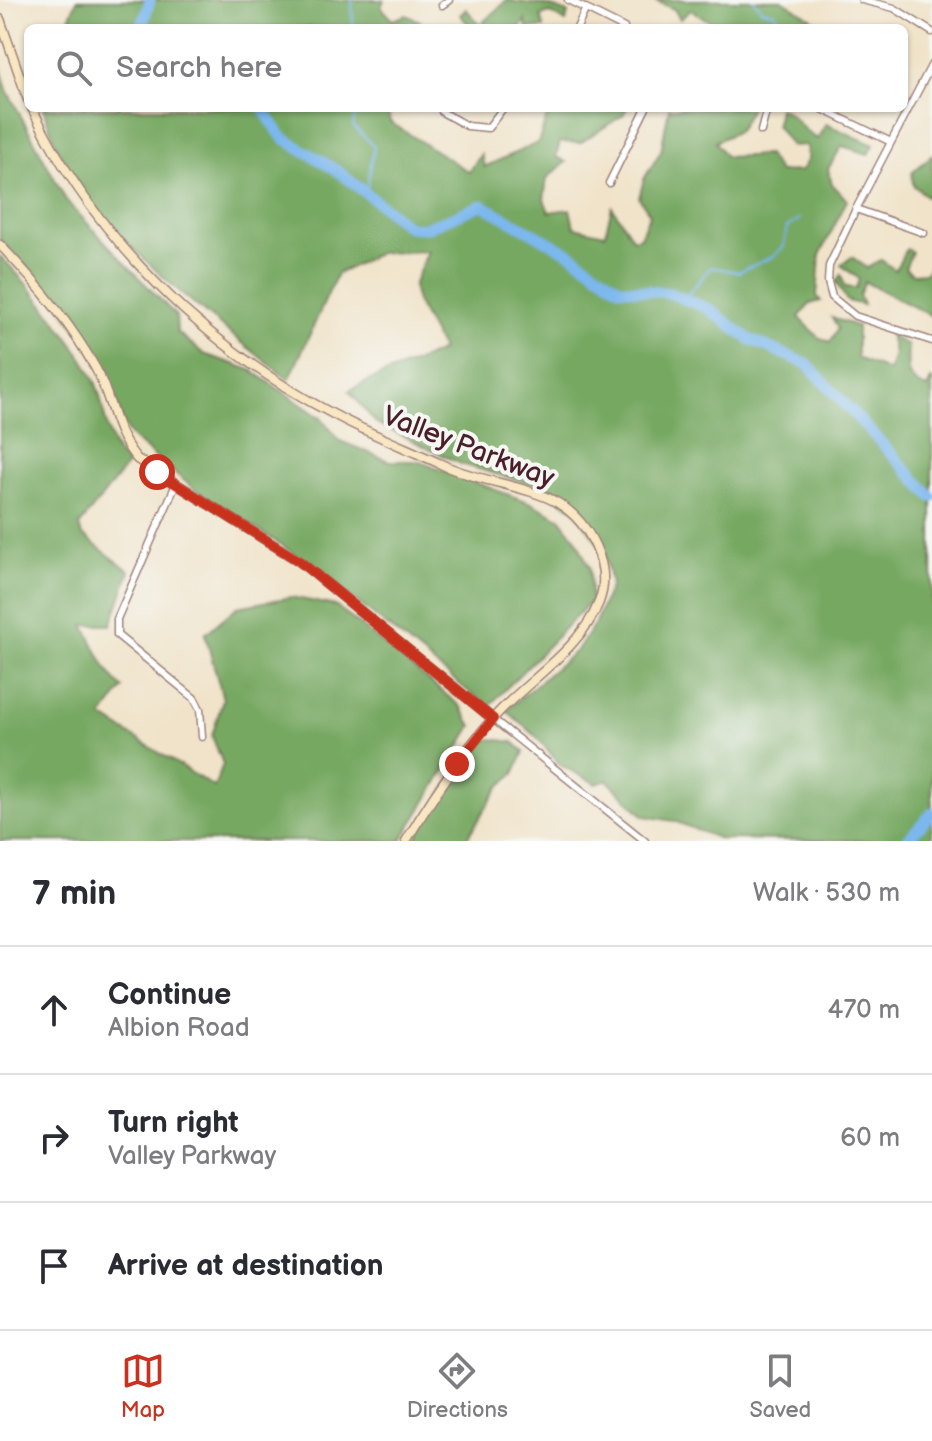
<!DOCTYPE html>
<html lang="en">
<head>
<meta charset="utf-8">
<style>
  :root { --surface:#fff; --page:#f2f2f3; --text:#2b2b33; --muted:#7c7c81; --line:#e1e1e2; --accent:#c8321e }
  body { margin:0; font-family:"Balsamiq Sans",sans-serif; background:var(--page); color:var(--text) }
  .stop { position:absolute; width:24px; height:24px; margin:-18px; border:6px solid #c8321e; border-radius:50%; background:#fff }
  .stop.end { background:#c8321e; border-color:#fff; box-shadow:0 2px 8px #0008 }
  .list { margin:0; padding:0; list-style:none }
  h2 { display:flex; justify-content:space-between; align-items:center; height:104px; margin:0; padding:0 32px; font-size:34px }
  h2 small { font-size:26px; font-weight:400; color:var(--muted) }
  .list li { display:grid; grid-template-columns:52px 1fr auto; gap:24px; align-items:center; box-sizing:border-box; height:128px; padding:0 32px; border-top:2px solid var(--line) }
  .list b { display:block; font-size:30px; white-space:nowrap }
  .list p { margin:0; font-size:26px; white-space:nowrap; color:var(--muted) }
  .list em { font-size:26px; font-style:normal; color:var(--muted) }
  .icon { flex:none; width:44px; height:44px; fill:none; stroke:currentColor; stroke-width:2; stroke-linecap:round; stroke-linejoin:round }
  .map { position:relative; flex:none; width:932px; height:841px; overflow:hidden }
  .search { position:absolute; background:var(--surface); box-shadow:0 2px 6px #0004; left:24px; right:24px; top:24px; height:88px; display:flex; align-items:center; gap:20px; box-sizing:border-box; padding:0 28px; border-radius:12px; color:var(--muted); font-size:30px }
  .sheet { height:488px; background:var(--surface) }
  nav { display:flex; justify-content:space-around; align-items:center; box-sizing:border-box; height:112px; border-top:2px solid var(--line); background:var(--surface); font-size:22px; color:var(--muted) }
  nav a { display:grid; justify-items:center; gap:4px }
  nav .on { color:var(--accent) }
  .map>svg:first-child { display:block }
  .forest { fill:#77a862; stroke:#606446; stroke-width:2 }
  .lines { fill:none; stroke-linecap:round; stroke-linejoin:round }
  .stream { stroke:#7cb7ee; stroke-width:2 }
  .river { stroke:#7cb7ee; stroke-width:11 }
  .street-casing { stroke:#9d817a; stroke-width:9 }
  .secondary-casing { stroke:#9d817a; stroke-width:11 }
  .street { stroke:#fff; stroke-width:6 }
  .secondary { stroke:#f9e7c3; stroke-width:8 }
  .route { stroke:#c8321e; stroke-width:10 }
  .labels { text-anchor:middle; stroke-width:8; stroke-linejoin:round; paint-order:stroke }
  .street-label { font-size:28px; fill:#4a1f2b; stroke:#f6f6f2 }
</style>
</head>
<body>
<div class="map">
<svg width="932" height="841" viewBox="0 0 932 841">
  <rect width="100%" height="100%" fill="#f6f6f2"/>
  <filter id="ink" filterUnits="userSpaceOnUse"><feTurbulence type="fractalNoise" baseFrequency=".0125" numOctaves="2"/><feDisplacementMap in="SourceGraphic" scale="16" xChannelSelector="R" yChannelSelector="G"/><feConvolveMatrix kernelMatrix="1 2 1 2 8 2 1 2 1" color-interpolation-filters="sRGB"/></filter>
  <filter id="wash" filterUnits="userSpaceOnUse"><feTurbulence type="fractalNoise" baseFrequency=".006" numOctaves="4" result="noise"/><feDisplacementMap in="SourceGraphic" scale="32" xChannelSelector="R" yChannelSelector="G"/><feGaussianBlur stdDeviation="1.8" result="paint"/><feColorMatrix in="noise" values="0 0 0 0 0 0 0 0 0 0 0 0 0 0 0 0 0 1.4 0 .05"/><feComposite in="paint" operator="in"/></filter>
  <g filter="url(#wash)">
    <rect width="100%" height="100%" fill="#f0e3c9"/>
    <g class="forest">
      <polygon points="77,0 384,0 381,7 393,20 406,15 420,21 421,27 65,28"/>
      <path d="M507,0C534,6 536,0 568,13L566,22L550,13L541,16L544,28H527L525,20L520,28H472L460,15L466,9L480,25Z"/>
      <polygon points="653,0 782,0 824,26 834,28 721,28 691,10 680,19 674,9"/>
      <path d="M0,65L7,90L67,202L176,316L177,332L204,354L251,370L321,418L340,441L389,461H417L531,503L560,518L576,539L590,568L591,601L488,707L306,561L193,488L131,437C119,421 119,402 110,385C85,332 42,280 0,240Z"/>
      <path d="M43,108H387L390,122L469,172L481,154L484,167L538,143L550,108H627L623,115L580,143L560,142L556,157L566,162L547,178L544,199L549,212L570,209L574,227L605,234L612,207L633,239L640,237L650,214L639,198L644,179L661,151L669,108H751L738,131L715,142L726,157L768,155L779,172L801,171L808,159L806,145L791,146L776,125L779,108C795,113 801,131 817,139L826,124L874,145L868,154L842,146L828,169L832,184L847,200L820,255L817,296L821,301L810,304L799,317L818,337L830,342L838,329L832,318L857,326V358L889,371L894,353L890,335L908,346C907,367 904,381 927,388L932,378V841L720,839L674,821L644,816L607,780L597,784L560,765L538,738L506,710L577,650L595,623L611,585L605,553L574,509L535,485L461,464L376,423L349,391C378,373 411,367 442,350L417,303L413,286L428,251L379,253L337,274L289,380C208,315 122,254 66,165C55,148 50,126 43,108Z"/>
      <polygon points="932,155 932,212 931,200 913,185 912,173"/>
      <polygon points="907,249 912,252 905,268 913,274 926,273 932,261 932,316 865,282 859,295 863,305 847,301 836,282 841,275 845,287 856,288 859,279 841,265 852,257 867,268 881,260 895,270"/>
      <path d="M0,256C27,282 83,351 96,384C106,409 105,447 128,464L79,526L82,535L130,571L111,625H84C97,648 103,671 123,688L102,717L214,787L223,764L212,736L223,699L205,634L237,607L291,597L336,606L460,706L472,726L401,841H0Z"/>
      <polygon points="492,739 513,742 524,752 514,774 499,787 465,841 414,841 445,789 485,741"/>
    </g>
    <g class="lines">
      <g class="stream">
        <polyline points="352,0 353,28"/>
        <polyline points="754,0 762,10 774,12 778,18 801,28"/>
        <polyline points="356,108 353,126 374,146 366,194"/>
        <polyline points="684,299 711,267 738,272 773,257 784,246 787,227 800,219"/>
      </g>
      <g class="river">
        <polyline points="146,28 143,23 150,0"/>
        <polyline points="262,108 282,137 339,172 409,227 425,228 482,205 571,254 619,288 669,293 709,309 749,339 807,364 932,497"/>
        <polyline points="906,841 932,813"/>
      </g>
    </g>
  </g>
  <g filter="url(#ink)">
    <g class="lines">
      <defs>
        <g id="street">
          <polyline points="568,0 624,28"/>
          <polyline points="862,0 894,8 932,32"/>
          <polyline points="442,5 449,0"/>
          <polyline points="577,28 586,8"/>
          <polyline points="932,64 856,209 829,266 828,282 832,297 855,316 932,341"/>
          <polyline points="820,108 889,141"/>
          <polyline points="442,112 467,126 488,128 503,108"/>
          <polyline points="761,131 767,108"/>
          <polyline points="609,183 646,108"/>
          <polyline points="856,209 924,233"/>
          <polyline points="176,484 117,619 117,635 194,698 200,709 202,737"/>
          <polyline points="493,719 645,841"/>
        </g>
        <g id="secondary">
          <polyline points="0,19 28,100"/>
          <path d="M32,108C94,238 205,347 333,414C368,433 406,448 443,465C476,481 529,486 558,503C589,522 613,566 599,602C582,647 530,679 498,713C462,752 433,796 406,841"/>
          <path d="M0,245C36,282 71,324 96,369C113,401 112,429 137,459L299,561L493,719"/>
        </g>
      </defs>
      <use href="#street" class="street-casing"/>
      <use href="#secondary" class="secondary-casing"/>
      <use href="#street" class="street"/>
      <use href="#secondary" class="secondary"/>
    </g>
  </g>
  <g class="lines" filter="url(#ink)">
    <polyline class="route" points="157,472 299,561 493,719 457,764"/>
  </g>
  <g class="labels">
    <g class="street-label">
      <text transform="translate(469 446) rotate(21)" y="10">Valley Parkway</text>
    </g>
  </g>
</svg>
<div class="stop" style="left:157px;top:472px"></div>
<div class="stop end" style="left:457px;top:764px"></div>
<div class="search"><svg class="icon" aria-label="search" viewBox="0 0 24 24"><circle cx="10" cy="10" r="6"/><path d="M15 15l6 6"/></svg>Search here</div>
</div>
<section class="sheet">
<h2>7 min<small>Walk · 530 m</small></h2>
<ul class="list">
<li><svg class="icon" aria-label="ahead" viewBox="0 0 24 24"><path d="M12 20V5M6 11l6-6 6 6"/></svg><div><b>Continue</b><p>Albion Road</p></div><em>470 m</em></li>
<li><svg class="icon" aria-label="right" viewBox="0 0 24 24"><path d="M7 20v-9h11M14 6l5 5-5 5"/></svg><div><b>Turn right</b><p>Valley Parkway</p></div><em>60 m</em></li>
<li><svg class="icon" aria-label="arrive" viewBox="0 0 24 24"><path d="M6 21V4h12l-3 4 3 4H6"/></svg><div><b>Arrive at destination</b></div></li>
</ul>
</section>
<nav>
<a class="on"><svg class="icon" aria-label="map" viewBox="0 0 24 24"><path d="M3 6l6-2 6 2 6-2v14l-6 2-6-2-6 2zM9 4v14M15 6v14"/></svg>Map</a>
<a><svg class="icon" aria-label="directions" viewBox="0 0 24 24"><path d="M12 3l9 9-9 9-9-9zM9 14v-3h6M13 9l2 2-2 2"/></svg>Directions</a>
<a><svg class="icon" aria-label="saved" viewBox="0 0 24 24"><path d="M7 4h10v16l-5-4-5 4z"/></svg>Saved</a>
</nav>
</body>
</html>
